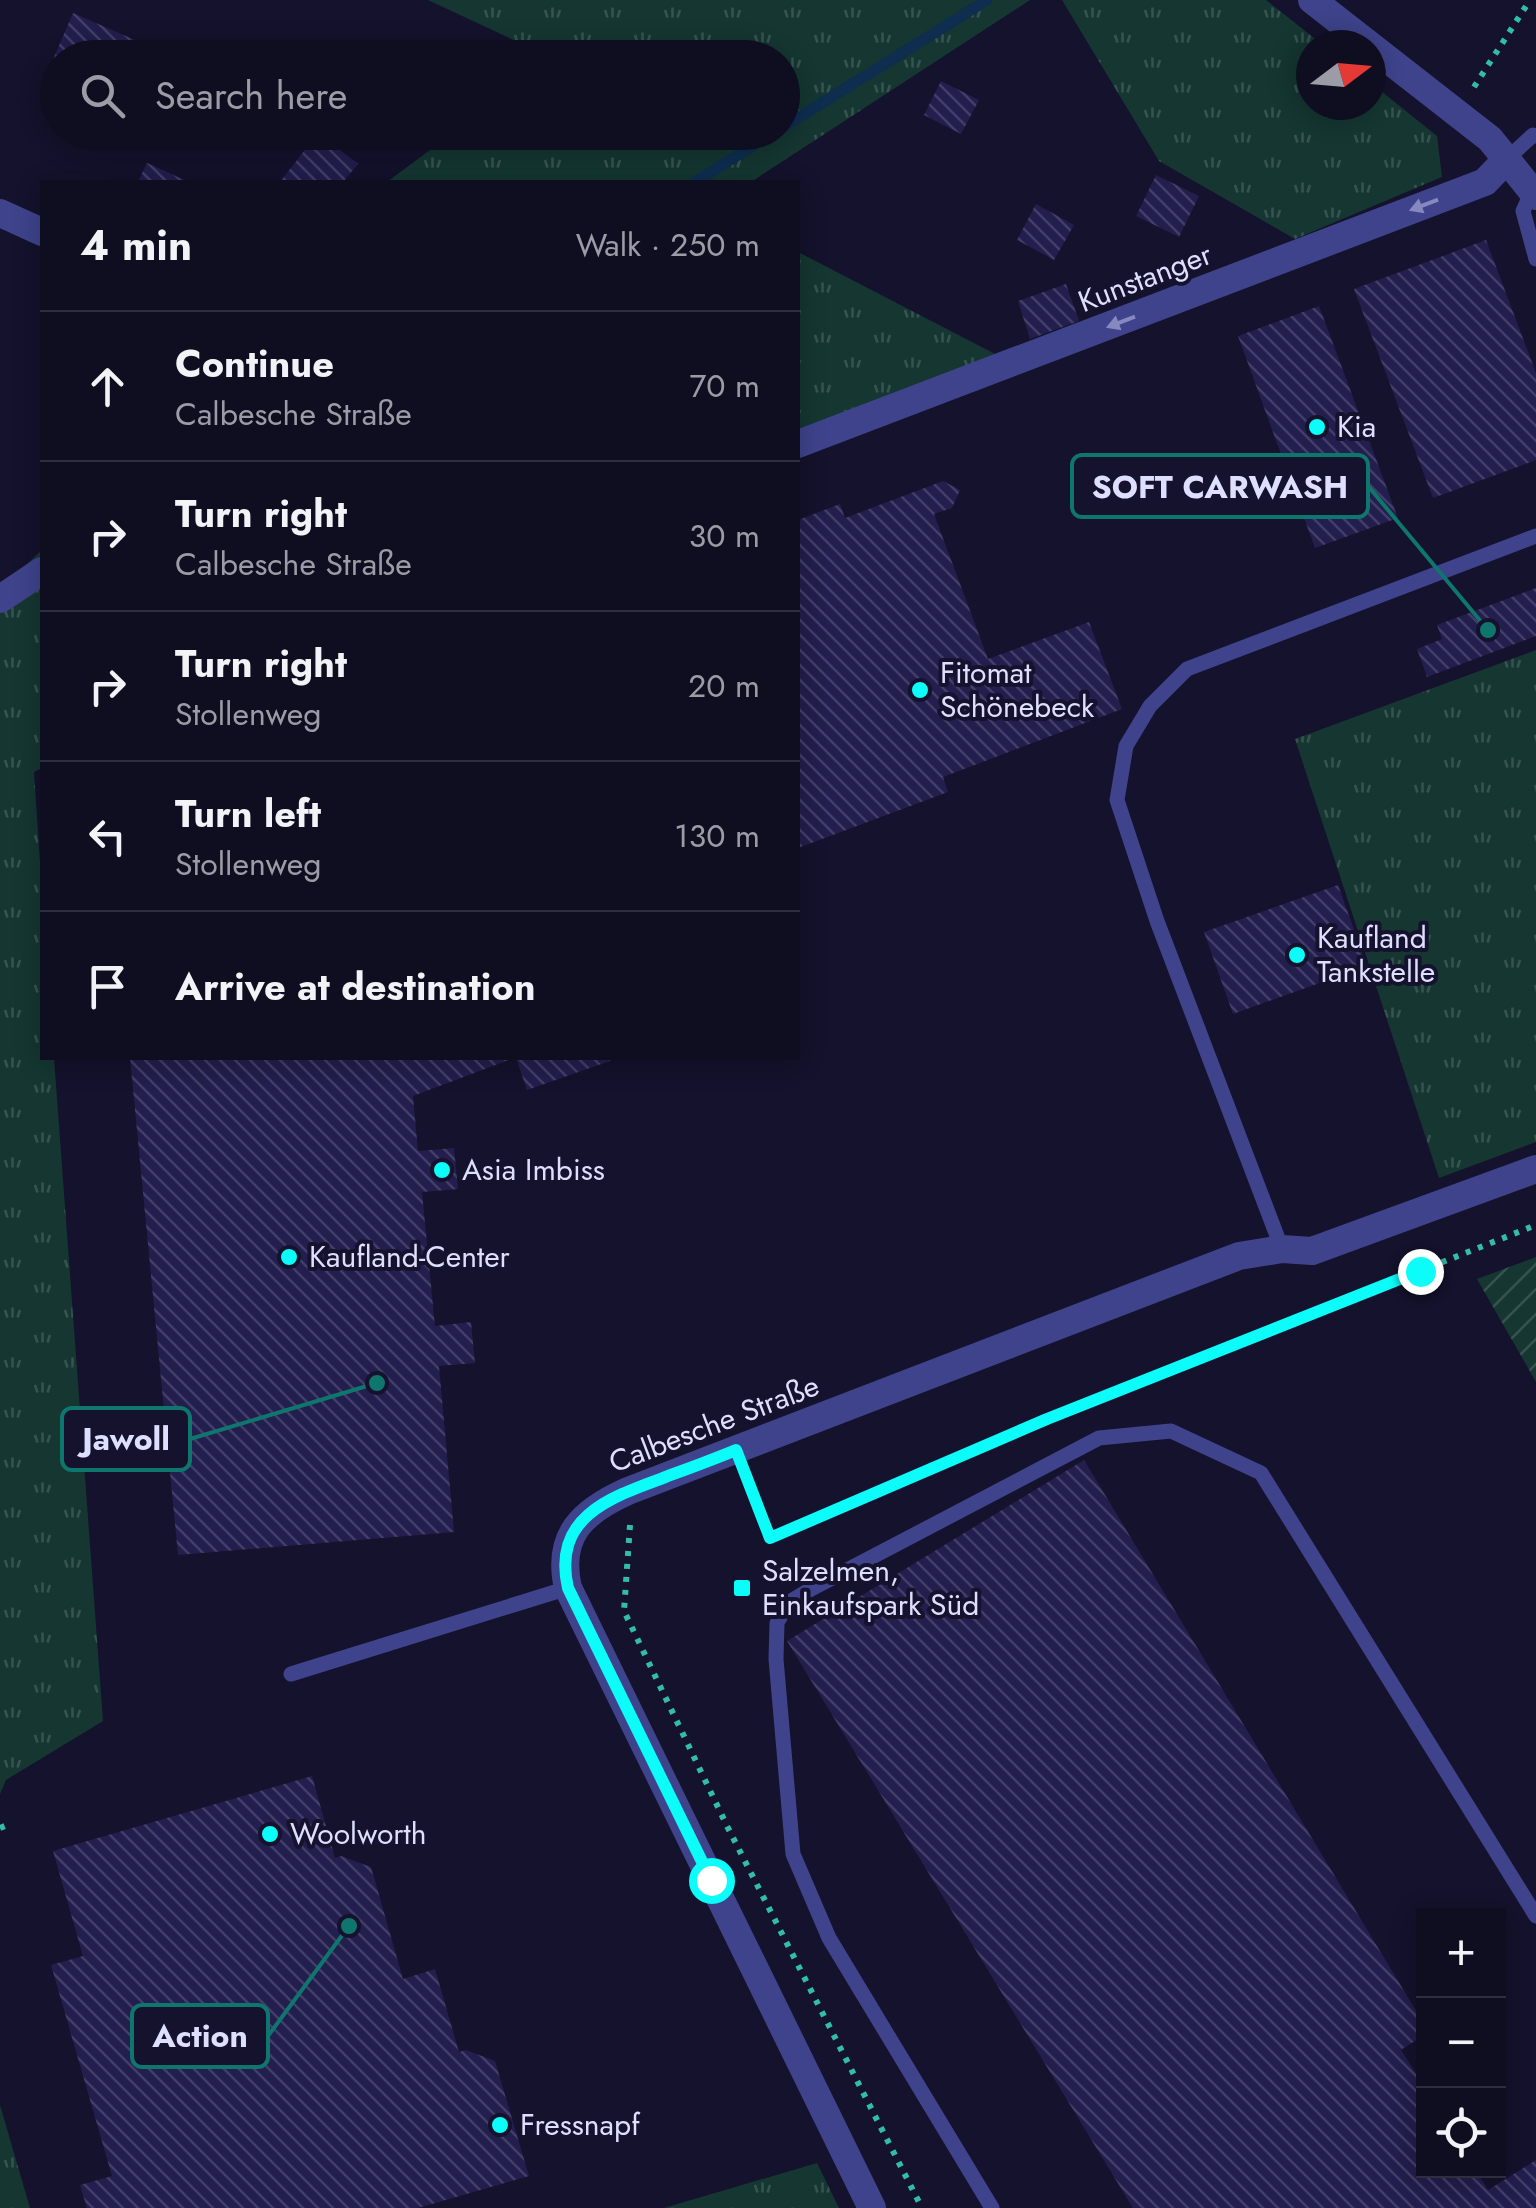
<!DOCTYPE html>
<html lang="en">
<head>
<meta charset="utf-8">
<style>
  :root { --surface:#0f0e21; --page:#1d1c2e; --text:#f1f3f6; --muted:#9b9ca5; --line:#2f2e3f }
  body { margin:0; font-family:Jost,sans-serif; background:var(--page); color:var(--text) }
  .controls { position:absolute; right:30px; bottom:30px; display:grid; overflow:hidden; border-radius:0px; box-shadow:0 5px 25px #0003 }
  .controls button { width:90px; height:90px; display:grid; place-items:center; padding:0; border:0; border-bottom:2px solid var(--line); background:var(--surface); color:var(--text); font:50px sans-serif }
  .compass { position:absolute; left:1296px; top:30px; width:90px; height:90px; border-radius:50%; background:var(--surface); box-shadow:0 5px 25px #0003; rotate:74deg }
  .stop { position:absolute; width:30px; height:30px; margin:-22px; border:8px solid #0cfcfa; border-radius:50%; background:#fff }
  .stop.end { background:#0cfcfa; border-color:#fff; box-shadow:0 2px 10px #0008 }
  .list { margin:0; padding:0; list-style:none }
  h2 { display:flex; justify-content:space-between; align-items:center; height:130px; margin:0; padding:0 40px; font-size:42px }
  h2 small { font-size:32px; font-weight:400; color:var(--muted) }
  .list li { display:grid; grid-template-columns:65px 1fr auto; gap:30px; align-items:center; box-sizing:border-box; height:150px; padding:0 40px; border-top:2px solid var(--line) }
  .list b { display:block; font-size:38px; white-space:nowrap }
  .list p { margin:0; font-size:32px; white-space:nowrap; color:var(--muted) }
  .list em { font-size:32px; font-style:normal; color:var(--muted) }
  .icon { flex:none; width:55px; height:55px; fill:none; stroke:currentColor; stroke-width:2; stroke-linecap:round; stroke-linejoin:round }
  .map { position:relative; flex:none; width:1536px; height:2208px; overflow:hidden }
  .search { position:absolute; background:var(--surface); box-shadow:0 5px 25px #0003; left:40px; top:40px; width:760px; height:110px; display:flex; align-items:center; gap:25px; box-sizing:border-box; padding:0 35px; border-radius:55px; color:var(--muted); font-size:38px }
  .panel { position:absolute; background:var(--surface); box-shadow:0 5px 25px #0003; left:40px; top:180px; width:760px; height:880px; border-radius:0px }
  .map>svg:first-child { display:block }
  .grass { fill:url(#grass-tufts) }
  .garden { fill:url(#garden-furrows) }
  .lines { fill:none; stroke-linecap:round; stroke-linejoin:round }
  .stream { stroke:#0e2d4f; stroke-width:11 }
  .building { fill:url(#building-back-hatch) }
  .path { stroke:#32bea6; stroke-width:6; stroke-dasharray:5 8; stroke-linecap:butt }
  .service { stroke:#3e438b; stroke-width:15 }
  .minor { stroke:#3e438b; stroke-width:28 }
  .oneway { fill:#8689bf }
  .route { stroke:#0cfcfa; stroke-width:12 }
  .poi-dot { fill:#0cfcfa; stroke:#14122c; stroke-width:4 }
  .labels { text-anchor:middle; stroke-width:8; stroke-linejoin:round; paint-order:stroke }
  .street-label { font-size:30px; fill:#dedeff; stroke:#14122c }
  .poi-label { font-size:30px; fill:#dedeff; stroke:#14122c; text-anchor:start }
  .leader { fill:none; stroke:#0f766e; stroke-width:4 }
  .callout-dot { fill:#0f766e; stroke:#14122c; stroke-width:4 }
  .callout { fill:#14122c; stroke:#0f766e; stroke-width:4 }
  .callout-label { font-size:32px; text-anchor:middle; font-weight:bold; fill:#dedeff }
</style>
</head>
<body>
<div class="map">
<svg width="1536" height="2208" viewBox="0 0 1536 2208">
  <defs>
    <pattern id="grass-tufts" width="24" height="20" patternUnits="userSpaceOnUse" patternTransform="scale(2.5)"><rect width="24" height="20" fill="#153631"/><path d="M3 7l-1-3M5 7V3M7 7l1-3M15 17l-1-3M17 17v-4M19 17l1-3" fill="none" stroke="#375350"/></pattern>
    <pattern id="garden-furrows" width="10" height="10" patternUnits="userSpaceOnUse" patternTransform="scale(2.5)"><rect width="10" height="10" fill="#153631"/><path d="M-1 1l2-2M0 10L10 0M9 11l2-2" fill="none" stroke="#375350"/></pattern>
    <pattern id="building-back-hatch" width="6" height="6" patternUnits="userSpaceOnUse" patternTransform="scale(2.5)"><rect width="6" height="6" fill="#221e4d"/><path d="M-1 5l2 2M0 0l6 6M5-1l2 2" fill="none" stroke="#423e68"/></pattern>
  </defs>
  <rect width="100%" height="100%" fill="#14122c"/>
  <g class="grass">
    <polygon points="428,0 1030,0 751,182 387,182 453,133 782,132 782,58 550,57"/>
    <polygon points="1062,0 1266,0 1323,45 1311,45 1311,105 1371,105 1371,83 1437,136 1442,177 1295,239 1159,161"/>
    <polygon points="798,252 1001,357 798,431"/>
    <polygon points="42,550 42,768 34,772 42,893 42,1058 54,1058 103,1721 6,1780 0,1794 0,589"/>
    <polygon points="1536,650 1536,1142 1439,1178 1295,739"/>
    <polygon points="0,2105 30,2208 0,2208"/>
    <polygon points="817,2163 839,2208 664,2208"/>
  </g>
  <polygon class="garden" points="1536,1257 1536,1382 1477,1279"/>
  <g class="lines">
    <g class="stream">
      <polyline points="782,128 987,0"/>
      <polyline points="695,182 775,132"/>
    </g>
  </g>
  <g class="building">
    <polygon points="73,13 142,43 136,58 58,58 58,89 43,83"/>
    <polygon points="941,81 979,100 961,134 924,115"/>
    <polygon points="318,133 358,164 343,182 280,182"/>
    <polygon points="147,163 189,182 138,182"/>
    <polygon points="1156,175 1199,196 1179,237 1136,216"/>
    <polygon points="1036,204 1074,225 1054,260 1017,240"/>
    <polygon points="1486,240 1536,373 1536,460 1433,498 1354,289"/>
    <polygon points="1066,284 1079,321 1030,339 1018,301"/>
    <polygon points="1319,306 1398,518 1315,548 1238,336"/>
    <polygon points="943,481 960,490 952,508 934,514 988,659 1089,622 1122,709 943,777 948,792 798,848 798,520 840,504 845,518"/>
    <polygon points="1536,588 1536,636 1427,677 1417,649 1442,639 1437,625"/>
    <polygon points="1338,885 1367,966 1233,1014 1204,932"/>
    <polygon points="130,1058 514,1058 413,1096 418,1151 454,1148 458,1189 422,1192 435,1326 471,1322 475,1363 439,1366 454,1532 178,1555"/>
    <polygon points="516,1058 609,1058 610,1061 527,1090"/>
    <polygon points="1084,1460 1424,2024 1424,2035 1401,2050 1424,2086 1424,2170 1476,2170 1488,2190 1536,2160 1536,2208 1133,2208 787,1641"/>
    <polygon points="312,1776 335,1858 341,1856 371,1867 403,1979 435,1969 459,2052 466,2050 495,2061 529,2176 418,2208 87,2208 80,2185 112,2176 51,1965 83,1956 53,1851"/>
  </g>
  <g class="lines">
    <g class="path">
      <polyline points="1474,87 1530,0"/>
      <polyline points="746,1477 770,1539 1047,1419 1536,1225"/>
      <polyline points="630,1525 624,1611 727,1826 922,2208"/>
      <polyline points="0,1828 10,1824"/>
    </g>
    <g class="service">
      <polyline points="1507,159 1533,135 1536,136"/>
      <polyline points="1531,193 1523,211 1536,259"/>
      <polyline points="1282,1249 1157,921 1117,800 1126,746 1150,706 1187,669 1536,536"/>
      <polyline points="291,1674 568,1588"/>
      <polyline points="992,2208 829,1938 793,1854 776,1659 777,1623 788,1603 811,1589 1099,1438 1171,1431 1261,1473 1536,1916"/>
    </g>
    <g class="minor">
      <polyline points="1312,0 1490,139 1536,196"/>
      <polyline points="0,213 42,232"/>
      <polyline points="798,444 1485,182 1507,159"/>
      <polyline points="0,599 42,571"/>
      <path d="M872,2208L568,1588C556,1535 583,1511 628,1491L1239,1256L1282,1249L1312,1251L1536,1169"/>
    </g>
  </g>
  <defs><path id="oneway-solid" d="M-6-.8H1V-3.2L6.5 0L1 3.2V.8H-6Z" transform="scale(2.5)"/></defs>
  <g class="oneway">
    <use href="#oneway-solid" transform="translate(1424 205) rotate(159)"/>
    <use href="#oneway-solid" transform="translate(1121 322) rotate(159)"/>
  </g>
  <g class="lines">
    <path class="route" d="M711,1880L568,1588C552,1518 608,1498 663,1478C687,1469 712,1460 736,1450L770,1538L1047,1419L1420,1271"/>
  </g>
  <g class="poi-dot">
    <circle cx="1317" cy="427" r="10"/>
    <circle cx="920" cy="690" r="10"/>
    <circle cx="1297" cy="955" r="10"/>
    <circle cx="442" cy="1170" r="10"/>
    <circle cx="289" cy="1257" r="10"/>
    <rect x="732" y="1578" width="20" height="20" rx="5"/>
    <circle cx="270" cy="1834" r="10"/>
    <circle cx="500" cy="2125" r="10"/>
  </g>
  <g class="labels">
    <g class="street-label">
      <text transform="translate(1145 278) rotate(-21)" y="10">Kunstanger</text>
      <text transform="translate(714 1424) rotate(-21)" y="10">Calbesche Straße</text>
    </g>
    <g class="poi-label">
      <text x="1337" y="437">Kia</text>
      <text x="940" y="683">Fitomat<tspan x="940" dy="34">Schönebeck</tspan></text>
      <text x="1317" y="948">Kaufland<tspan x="1317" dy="34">Tankstelle</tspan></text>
      <text x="462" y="1180">Asia Imbiss</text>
      <text x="309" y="1267">Kaufland-Center</text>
      <text x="762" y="1581">Salzelmen,<tspan x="762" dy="34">Einkaufspark Süd</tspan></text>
      <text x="290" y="1844">Woolworth</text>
      <text x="520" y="2135">Fressnapf</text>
    </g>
  </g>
  <path class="leader" d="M1488 630L1368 486M377 1383L190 1439M349 1926L268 2036"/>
  <g class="callout-dot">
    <circle cx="1488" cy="630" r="10"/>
    <circle cx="377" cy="1383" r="10"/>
    <circle cx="349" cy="1926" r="10"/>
  </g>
  <g class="callout">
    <rect x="1072" y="455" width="296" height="62" rx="10"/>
    <rect x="62" y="1408" width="128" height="62" rx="10"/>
    <rect x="132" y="2005" width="136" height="62" rx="10"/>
  </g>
  <g class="callout-label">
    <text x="1220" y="498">SOFT CARWASH</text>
    <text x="126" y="1450">Jawoll</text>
    <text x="200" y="2047">Action</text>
  </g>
</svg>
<div class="controls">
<button>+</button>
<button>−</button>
<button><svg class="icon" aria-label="locate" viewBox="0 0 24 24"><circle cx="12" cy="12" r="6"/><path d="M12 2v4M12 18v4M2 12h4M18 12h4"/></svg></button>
</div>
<svg class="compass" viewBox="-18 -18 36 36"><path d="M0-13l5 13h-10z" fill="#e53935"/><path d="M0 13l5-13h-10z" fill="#9b9ca5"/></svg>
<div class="stop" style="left:711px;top:1880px"></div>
<div class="stop end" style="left:1420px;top:1271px"></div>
<div class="search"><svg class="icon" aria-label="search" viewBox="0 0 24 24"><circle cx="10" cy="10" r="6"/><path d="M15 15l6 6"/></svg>Search here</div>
<section class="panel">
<h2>4 min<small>Walk · 250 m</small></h2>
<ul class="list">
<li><svg class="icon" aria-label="ahead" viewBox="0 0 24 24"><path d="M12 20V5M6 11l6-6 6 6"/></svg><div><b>Continue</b><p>Calbesche Straße</p></div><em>70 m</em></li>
<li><svg class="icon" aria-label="right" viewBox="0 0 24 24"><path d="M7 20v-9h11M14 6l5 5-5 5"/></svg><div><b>Turn right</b><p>Calbesche Straße</p></div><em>30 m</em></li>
<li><svg class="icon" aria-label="right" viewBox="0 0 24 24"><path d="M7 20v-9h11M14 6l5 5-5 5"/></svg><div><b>Turn right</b><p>Stollenweg</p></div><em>20 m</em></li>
<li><svg class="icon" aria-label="left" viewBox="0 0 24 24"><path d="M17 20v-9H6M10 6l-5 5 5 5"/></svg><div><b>Turn left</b><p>Stollenweg</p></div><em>130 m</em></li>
<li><svg class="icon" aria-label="arrive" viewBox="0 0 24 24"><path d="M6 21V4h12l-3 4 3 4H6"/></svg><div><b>Arrive at destination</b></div></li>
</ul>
</section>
</div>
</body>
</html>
